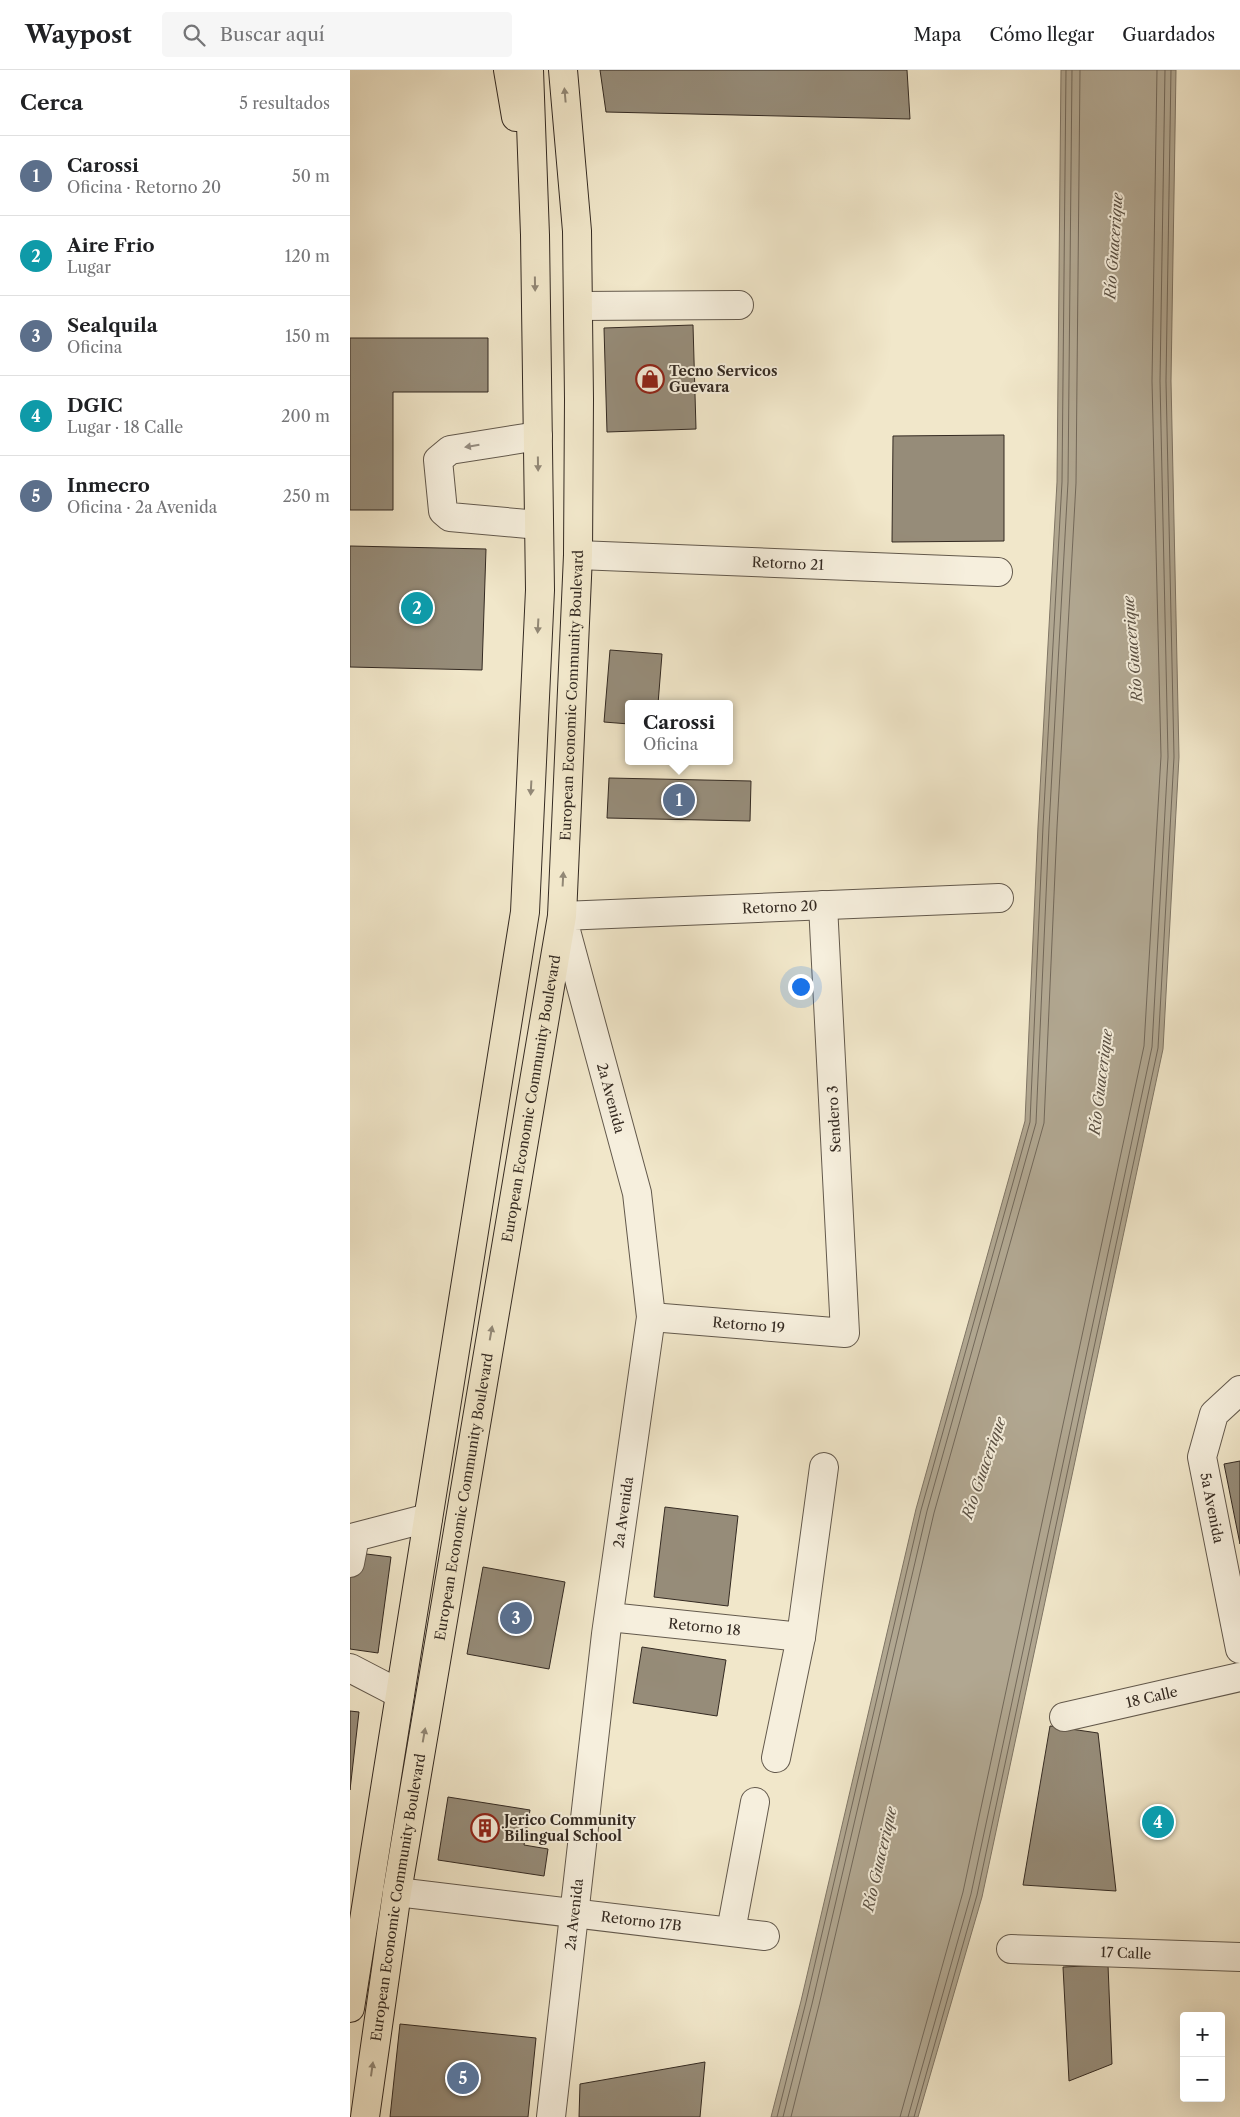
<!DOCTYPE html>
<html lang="es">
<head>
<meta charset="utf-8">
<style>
  :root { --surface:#fff; --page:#f6f6f6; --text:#202124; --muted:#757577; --line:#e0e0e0; --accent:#8f2418 }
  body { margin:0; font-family:"Libre Caslon Text",serif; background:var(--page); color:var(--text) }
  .controls { position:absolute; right:15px; bottom:15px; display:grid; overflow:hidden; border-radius:5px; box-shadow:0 5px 20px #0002 }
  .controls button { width:45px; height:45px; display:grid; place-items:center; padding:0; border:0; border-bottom:1px solid var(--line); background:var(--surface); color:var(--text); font:25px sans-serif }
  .you { position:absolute; left:450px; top:916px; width:18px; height:18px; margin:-12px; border:4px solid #fff; border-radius:50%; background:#1a73e8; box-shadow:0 0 0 8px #1a73e833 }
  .badge { display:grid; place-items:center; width:32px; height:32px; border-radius:50%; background:var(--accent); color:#fff; font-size:16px; font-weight:700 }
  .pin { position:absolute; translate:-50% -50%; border:2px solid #fff; box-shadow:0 1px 5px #0006 }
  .popup { position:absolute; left:275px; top:630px; width:108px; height:65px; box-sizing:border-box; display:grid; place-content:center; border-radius:5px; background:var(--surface); filter:drop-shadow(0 1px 4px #0005); font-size:16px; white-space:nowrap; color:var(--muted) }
  .popup b { font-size:19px; color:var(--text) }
  .popup::after { content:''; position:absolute; left:50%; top:100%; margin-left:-10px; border:10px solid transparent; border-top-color:var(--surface) }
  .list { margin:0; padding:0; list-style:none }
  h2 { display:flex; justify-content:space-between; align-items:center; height:65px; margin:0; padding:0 20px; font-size:21px }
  h2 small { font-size:16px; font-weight:400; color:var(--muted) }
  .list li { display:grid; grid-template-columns:32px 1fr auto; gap:15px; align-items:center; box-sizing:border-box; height:80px; padding:0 20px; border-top:1px solid var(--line) }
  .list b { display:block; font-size:19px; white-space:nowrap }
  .list p { margin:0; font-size:16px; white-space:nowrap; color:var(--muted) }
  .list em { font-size:16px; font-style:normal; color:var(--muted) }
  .icon { flex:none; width:28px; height:28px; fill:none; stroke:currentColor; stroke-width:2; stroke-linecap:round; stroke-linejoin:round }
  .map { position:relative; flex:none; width:890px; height:2047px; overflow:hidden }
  header { display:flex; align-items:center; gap:30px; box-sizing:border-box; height:70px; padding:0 25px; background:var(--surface); border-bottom:1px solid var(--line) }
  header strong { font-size:24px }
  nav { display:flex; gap:28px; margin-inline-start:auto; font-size:18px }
  .search { width:350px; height:45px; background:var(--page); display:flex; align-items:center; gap:12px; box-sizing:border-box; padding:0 18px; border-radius:5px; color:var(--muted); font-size:19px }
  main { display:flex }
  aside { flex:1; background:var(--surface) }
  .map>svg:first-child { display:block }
  .water { fill:#b1a791; stroke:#7f7565 }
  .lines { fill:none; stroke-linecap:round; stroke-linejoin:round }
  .shore { stroke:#72685a; stroke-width:1 }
  .building { fill:#968c79; stroke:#342a22 }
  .minor-casing { stroke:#63594c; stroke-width:30 }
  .major-casing { stroke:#342a22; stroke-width:30 }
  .minor { stroke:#f6efdd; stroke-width:28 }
  .major { stroke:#f1e7ca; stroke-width:28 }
  .oneway { fill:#928876 }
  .oneway2 { fill:#958c80 }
  .labels { text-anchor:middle; stroke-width:4; stroke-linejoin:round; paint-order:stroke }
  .poi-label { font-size:14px; font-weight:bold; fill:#342a22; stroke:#f6efdd; text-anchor:start }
  .street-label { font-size:14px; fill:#342a22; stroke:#f6efdd }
  .water-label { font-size:15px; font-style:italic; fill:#5a5043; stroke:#f6efdd }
</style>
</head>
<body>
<header>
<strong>Waypost</strong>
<div class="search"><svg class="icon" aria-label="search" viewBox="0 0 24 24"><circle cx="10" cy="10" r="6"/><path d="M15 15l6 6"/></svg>Buscar aquí</div>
<nav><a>Mapa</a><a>Cómo llegar</a><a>Guardados</a></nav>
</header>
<main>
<aside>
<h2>Cerca<small>5 resultados</small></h2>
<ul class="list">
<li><span class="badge" style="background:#5c6f8a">1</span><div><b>Carossi</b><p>Oficina · Retorno 20</p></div><em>50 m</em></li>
<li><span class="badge" style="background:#0f9aa8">2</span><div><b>Aire Frio</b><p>Lugar</p></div><em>120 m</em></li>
<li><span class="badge" style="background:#5c6f8a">3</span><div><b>Sealquila</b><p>Oficina</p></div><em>150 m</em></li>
<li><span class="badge" style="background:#0f9aa8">4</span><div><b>DGIC</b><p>Lugar · 18 Calle</p></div><em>200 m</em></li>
<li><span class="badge" style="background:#5c6f8a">5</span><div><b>Inmecro</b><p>Oficina · 2a Avenida</p></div><em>250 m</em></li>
</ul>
</aside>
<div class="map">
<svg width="890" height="2047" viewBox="0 0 890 2047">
  <rect width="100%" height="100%" fill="#f1e7ca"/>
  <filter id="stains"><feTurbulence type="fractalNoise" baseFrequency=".004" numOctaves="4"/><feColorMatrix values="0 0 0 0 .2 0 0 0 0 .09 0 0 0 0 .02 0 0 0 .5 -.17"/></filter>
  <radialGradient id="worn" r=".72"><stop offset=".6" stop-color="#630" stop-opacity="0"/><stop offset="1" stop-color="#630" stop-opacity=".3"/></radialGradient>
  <polygon class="water" points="711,0 826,0 821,311 829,687 813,979 632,1827 568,2047 421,2047 451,1931 566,1439 675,1051 688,756 707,412"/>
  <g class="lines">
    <g class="shore">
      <polyline points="427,2047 456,1932 571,1440 680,1052 693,756 712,412 716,0"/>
      <polyline points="433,2047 462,1934 577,1441 686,1053 699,757 718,412 722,0"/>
      <polyline points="441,2047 469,1935 584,1443 694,1053 707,757 726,413 730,0"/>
      <polyline points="550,2047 613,1822 794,976 811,686 802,311 807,0"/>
      <polyline points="558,2047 621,1824 802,977 818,687 810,311 815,0"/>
      <polyline points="564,2047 627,1825 808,978 824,687 816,311 821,0"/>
    </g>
  </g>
  <g class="building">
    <polygon points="250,0 557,0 560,49 256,42"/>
    <polygon points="343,255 346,359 257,362 254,258"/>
    <polygon points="0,268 138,268 138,322 43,322 43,440 0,440"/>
    <polygon points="654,365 654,471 542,472 543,366"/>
    <polygon points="0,476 136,479 132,600 0,597"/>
    <polygon points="260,580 312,584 308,634 279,634 279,654 254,652"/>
    <polygon points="259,708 401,711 400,751 257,748"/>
    <polygon points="890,1391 890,1474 874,1394"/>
    <polygon points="315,1437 388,1446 378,1536 304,1527"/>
    <polygon points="0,1482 41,1487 28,1583 0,1579"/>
    <polygon points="133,1497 215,1512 199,1599 117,1584"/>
    <polygon points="292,1577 376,1590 367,1646 283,1633"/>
    <polygon points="0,1641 9,1642 0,1720"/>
    <polygon points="700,1656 748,1663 766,1821 673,1815"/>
    <polygon points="98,1727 180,1740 174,1775 198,1779 194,1806 88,1790"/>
    <polygon points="758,1895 762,1994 719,2011 713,1897"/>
    <polygon points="50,1954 186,1968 178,2047 40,2047"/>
    <polygon points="355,1992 350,2047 229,2047 230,2014"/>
  </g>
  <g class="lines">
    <defs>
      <g id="minor">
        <polyline points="228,236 389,235"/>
        <polyline points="188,366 100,380 88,390 93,441 100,447 189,455"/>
        <path id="s1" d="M228,485L648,502"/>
        <path id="s2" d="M301,1247L495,1263L473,835"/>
        <path id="s3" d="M890,1320L864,1344L852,1387L890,1579"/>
        <polyline points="0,1493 5,1467 78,1448"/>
        <path id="s4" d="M259,1547L451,1567"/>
        <polyline points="0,1598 50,1624"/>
        <path id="s5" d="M714,1647L890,1607"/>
        <polyline points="426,1688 451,1567 474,1397"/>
        <path id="s6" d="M47,1822L415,1866"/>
        <polyline points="381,1861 405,1732"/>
        <path id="s7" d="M661,1879L890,1887"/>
        <path id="s8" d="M201,2047L256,1564L301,1247L287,1123L212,846L649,828"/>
      </g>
      <g id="major">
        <polyline points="158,0 166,47"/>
        <polyline points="0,1938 175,842 190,520 185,165 179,0"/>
        <path id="s9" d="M15,2047L47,1822L212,846L228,485L229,329L227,161L213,0"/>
      </g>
    </defs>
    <use href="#minor" class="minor-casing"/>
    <use href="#major" class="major-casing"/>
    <use href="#minor" class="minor"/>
    <use href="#major" class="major"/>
  </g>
  <defs><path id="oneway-solid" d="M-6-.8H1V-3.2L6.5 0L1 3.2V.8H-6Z" transform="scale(1.25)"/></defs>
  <g class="oneway">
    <use href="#oneway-solid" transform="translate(215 25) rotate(-95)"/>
    <use href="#oneway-solid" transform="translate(185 214) rotate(89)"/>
    <use href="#oneway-solid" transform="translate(188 394) rotate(89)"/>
    <use href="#oneway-solid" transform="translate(188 556) rotate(93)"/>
    <use href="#oneway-solid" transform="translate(181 718) rotate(93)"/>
    <use href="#oneway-solid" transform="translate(213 809) rotate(-87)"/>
    <use href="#oneway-solid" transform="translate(141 1263) rotate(-80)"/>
    <use href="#oneway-solid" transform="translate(74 1665) rotate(-80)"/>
    <use href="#oneway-solid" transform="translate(22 1999) rotate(-82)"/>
  </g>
  <use class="oneway2" href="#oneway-solid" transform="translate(122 376) rotate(171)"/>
  <defs>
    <symbol id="shop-ring" viewBox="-11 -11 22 22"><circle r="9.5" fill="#f6efdd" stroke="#8f2418" stroke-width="1.5"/><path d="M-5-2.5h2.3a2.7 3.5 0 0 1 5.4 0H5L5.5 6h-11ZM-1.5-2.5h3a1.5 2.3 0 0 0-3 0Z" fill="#8f2418"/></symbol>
    <symbol id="building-ring" viewBox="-11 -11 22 22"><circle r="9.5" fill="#f6efdd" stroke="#8f2418" stroke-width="1.5"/><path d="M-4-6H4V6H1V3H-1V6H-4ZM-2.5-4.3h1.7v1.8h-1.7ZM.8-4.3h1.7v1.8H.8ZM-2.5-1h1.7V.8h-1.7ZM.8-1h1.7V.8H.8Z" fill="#8f2418"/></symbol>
  </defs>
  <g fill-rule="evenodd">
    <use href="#shop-ring" x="284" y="293" width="32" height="32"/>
    <use href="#building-ring" x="119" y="1742" width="32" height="32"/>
  </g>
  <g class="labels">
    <g class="poi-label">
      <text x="319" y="306">Tecno Servicos<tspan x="319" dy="16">Guevara</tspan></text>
      <text x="154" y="1755">Jerico Community<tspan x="154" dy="16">Bilingual School</tspan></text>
    </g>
    <g class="street-label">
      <text dy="5" stroke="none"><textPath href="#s1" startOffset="210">Retorno 21</textPath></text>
      <text dy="5" stroke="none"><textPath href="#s9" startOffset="1438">European Economic Community Boulevard</textPath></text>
      <text dy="5" stroke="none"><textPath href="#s8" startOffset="1436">Retorno 20</textPath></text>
      <text dy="5" stroke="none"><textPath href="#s9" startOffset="1032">European Economic Community Boulevard</textPath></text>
      <text transform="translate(261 1028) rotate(75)" y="5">2a Avenida</text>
      <text transform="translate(484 1049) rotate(-93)" y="5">Sendero 3</text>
      <text dy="5" stroke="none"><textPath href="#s2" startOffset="98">Retorno 19</textPath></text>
      <text dy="5" stroke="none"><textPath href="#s9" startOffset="628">European Economic Community Boulevard</textPath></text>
      <text dy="5" stroke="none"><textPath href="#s3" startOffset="132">5a Avenida</textPath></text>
      <text dy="5" stroke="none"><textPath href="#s8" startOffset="609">2a Avenida</textPath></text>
      <text dy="5" stroke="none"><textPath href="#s4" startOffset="96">Retorno 18</textPath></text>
      <text dy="5" stroke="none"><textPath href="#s5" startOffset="90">18 Calle</textPath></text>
      <text dy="5" stroke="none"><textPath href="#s9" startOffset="222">European Economic Community Boulevard</textPath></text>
      <text dy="5" stroke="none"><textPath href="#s8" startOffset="204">2a Avenida</textPath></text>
      <text dy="5" stroke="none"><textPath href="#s6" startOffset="246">Retorno 17B</textPath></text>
      <text dy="5" stroke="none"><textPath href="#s7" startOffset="115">17 Calle</textPath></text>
    </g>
    <g class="water-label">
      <text transform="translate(764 176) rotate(-86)" y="5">Río Guacerique</text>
      <text transform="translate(783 579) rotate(-95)" y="5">Río Guacerique</text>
      <text transform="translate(751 1012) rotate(-83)" y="5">Río Guacerique</text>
      <text transform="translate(634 1398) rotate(-71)" y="5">Río Guacerique</text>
      <text transform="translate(530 1789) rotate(-77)" y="5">Río Guacerique</text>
    </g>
  </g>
  <rect width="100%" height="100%" filter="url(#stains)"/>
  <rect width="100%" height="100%" fill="url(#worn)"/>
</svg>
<div class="controls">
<button>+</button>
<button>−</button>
</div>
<div class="you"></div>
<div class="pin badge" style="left:329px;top:730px;background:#5c6f8a">1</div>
<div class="popup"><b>Carossi</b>Oficina</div>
<div class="pin badge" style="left:67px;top:538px;background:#0f9aa8">2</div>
<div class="pin badge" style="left:166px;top:1548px;background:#5c6f8a">3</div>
<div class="pin badge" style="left:808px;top:1752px;background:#0f9aa8">4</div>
<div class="pin badge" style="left:113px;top:2008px;background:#5c6f8a">5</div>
</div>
</main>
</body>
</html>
